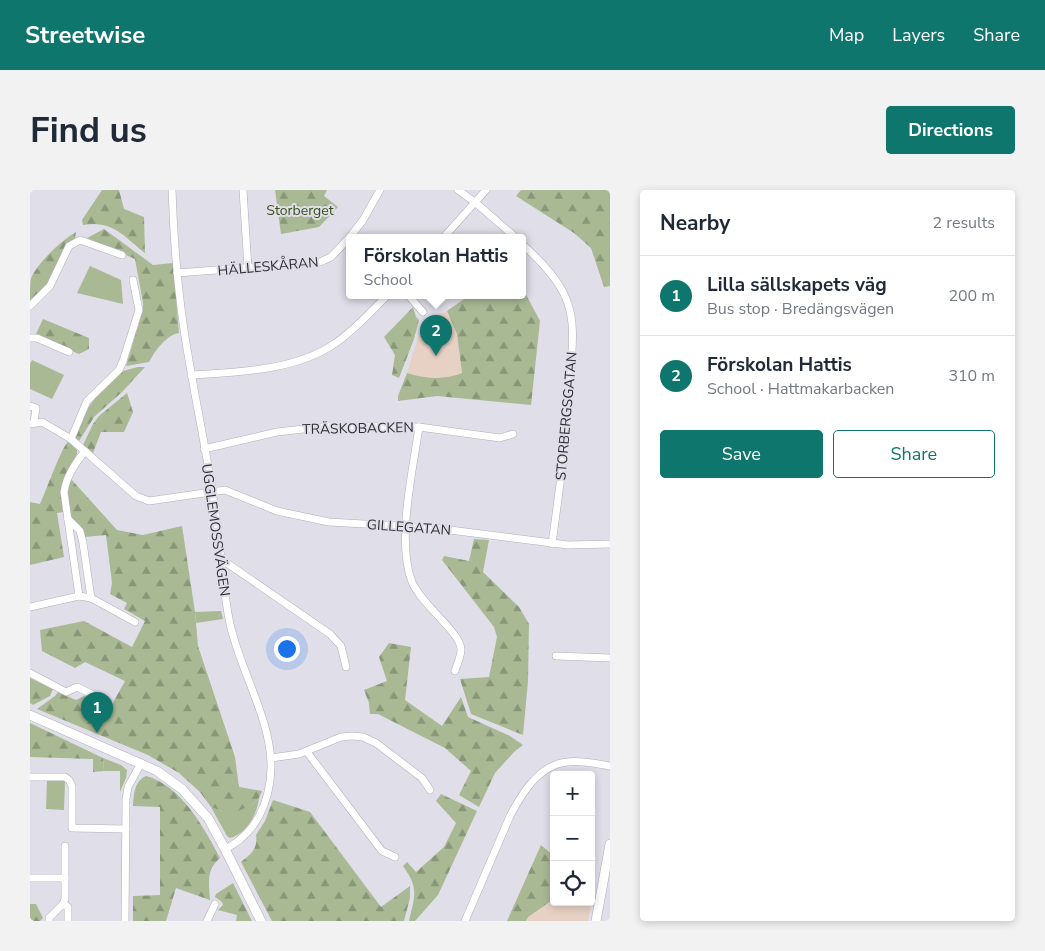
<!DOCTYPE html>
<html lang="en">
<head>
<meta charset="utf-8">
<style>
  :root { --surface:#fff; --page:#f2f2f3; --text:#1f2937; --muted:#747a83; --line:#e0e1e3; --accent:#0f766e }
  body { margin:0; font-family:"Nunito Sans",sans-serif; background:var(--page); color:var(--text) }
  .controls { position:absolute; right:15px; bottom:15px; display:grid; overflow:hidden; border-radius:5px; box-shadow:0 2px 8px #0003 }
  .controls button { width:45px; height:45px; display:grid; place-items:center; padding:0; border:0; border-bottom:1px solid var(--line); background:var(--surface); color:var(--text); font:25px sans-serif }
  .you { position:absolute; left:256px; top:458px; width:18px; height:18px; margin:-12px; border:4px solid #fff; border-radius:50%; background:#1a73e8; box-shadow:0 0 0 8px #1a73e833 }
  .badge { display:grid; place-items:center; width:32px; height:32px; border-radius:50%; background:var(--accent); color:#fff; font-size:16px; font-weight:700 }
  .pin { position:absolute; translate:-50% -41px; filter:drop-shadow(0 1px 2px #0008) }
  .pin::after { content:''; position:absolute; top:26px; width:18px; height:15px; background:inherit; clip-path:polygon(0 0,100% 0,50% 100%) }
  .popup { position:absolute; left:316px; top:44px; width:180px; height:65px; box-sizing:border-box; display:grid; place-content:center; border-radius:5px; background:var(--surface); filter:drop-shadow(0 1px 4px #0005); font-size:16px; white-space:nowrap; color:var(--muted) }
  .popup b { font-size:19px; color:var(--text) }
  .popup::after { content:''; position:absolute; left:50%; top:100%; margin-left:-10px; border:10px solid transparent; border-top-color:var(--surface) }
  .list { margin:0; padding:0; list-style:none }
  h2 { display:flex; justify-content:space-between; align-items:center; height:65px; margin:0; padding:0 20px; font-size:21px }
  h2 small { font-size:16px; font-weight:400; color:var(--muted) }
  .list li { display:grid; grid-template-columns:32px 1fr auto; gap:15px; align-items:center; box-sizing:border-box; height:80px; padding:0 20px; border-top:1px solid var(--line) }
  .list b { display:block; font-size:19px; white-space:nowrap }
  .list p { margin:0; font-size:16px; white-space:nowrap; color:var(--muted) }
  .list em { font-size:16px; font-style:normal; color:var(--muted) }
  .actions { display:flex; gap:10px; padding:15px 20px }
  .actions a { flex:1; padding:11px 0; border:1px solid var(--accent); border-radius:5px; text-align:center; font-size:18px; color:var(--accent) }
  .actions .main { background:var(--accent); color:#fff }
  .icon { flex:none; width:28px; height:28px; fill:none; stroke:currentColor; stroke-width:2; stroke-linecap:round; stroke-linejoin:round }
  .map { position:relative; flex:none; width:580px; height:731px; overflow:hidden; border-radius:5px }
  header { display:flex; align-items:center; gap:30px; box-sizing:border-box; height:70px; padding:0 25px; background:var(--accent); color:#fff }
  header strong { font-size:24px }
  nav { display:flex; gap:28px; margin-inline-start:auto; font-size:18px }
  .intro { display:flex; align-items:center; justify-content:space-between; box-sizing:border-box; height:120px; padding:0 30px }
  h1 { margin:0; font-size:35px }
  .button { padding:12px 22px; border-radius:5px; background:var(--accent); color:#fff; font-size:18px; font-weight:700 }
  main { display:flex; gap:30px; padding:0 30px }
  aside { flex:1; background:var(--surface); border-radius:5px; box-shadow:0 2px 8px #0003 }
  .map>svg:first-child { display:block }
  .education { fill:#e7d1c4 }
  .green { fill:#a8b994 }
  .forest { fill:url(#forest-firs) }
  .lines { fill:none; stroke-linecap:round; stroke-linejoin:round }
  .minor-casing { stroke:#afafba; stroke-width:8 }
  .tertiary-casing { stroke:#afafba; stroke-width:10 }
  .minor { stroke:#fff; stroke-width:7 }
  .tertiary { stroke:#fff; stroke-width:9 }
  .labels { text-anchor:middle; stroke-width:4; stroke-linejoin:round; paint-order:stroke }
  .park-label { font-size:14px; fill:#3a5017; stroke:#dfdee9 }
  .street-label { font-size:14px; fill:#2e2e32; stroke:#dfdee9 }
</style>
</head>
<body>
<header>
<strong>Streetwise</strong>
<nav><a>Map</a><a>Layers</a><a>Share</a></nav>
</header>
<div class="intro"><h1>Find us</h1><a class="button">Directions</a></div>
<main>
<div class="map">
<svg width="580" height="731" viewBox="0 0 580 731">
  <defs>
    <pattern id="forest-firs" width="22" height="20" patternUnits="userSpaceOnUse" patternTransform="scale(1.25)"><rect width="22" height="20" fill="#a8b994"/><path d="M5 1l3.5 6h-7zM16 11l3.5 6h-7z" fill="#899779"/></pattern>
  </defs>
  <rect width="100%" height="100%" fill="#dfdee9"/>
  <g class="education">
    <polygon points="417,121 427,144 432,184 421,188 388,187 377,183 393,131"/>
    <polygon points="561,696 565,697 558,731 496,731 498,727 524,709 524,712 561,712"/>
  </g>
  <g class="green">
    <polygon points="60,76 91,90 93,114 47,103"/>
    <polygon points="2,170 34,185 22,209 0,199 0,174"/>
    <polygon points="191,421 193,429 166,433 165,422"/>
    <polygon points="73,568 91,575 97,580 96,588 90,602 90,581 74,581"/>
    <polygon points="17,590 35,591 34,620 16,619"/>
    <path d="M229,608C227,624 217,644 200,648L197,646L181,617L192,621L222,615Z"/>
  </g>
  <g class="forest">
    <path d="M72,0H89L94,19L114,27L115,63C93,46 83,30 53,35L52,30Z"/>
    <polygon points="245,0 297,0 294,6 308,17 289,37 251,44"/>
    <polygon points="491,0 580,0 580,96 574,97 561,58 544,43 486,6"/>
    <path d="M74,39L123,75L143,73L149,143C136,145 125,161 119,172L96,176L113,120V113L105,69L57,48Z"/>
    <path d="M46,42L45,49L34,58L18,95L0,111C0,105 0,93 1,88C10,70 30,52 46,42Z"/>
    <path d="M492,97L510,131L501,215L407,206L368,211V206L377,183C394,189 415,190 432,183L427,144L417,121L440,105H492Z"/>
    <polygon points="383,117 386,127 389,130 384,149 369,188 362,185 365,165 354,147"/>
    <polygon points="13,129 59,148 59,159 49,164 5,146"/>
    <polygon points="108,177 115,177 92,202 64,227 49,251 45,248 58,218 66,207 93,181"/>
    <polygon points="97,203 103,222 94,242 71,242 63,263 53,255 63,234 69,226"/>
    <path d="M38,252L47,260V264C33,290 29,292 33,322L27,323L34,367L0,375V312L10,314C15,304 32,256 38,252Z"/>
    <path d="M41,289L87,340L113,345L152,336L165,422L168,456L205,567L209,597L232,601L229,608L222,615L208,621H192L181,617L170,602L149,583L118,565L7,519L25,506L28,502L46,510L54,506L80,518L95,491L55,472L45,478L12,461L10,440L54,431L102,457L115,431L94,419L97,413L80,404L82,393L76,345L54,347C41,329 31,311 41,289Z"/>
    <polygon points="444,349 459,350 453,382 489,417 499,434 498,491 493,545 441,524 430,489 459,487 467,447 464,437 412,370 414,366 439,371"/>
    <polygon points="359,453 381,457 375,510 412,536 431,507 438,527 480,546 493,555 484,562 465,583 449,617 429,605 441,581 415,558 348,524 340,524 339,513 334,500 357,491 349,467"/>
    <polygon points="0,488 23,499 20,506 3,515 0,513"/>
    <polygon points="0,533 73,568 74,581 63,582 63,569 0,567"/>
    <path d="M116,586C151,595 175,639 190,668C176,680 179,692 180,710L146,698L136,731H103V706L130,705V617L103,616C104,605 104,591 116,586Z"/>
    <path d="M411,604L447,621L408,705L385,731H379C385,706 389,698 373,676L377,672L386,682L414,657L426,633L406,611Z"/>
    <path d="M243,610L280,622L351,717L380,696V708L374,731H242L211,672C221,664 228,659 226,645L235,631Z"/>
    <polygon points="511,655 524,666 524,709 498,727 496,731 477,731"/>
    <polygon points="203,693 222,731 206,731 207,725 188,720 193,715 192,712 185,707 186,704"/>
    <polygon points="0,714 6,714 13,728 10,731 0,731"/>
  </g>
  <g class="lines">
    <defs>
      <g id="minor">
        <path d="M142,0C144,59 149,118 160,176C168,223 178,270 185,318C191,356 192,396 200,434C210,480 242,531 241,578C240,612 226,644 195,659"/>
        <polyline points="213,0 218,78"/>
        <polyline points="428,0 446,13 485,47"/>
        <polyline points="320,47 333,30 350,0"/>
        <polyline points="414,47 456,0"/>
        <path d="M492,54C510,70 531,91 538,114C545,134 542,158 541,179C538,237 530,295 522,354"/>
        <polyline points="147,83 290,72 301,67 320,47"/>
        <polyline points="378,105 393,122"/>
        <polyline points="0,116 20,96 39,56 50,50 92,65"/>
        <polyline points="0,148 7,148 39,162"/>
        <path d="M161,185C206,182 265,181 304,154C324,141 341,121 358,105"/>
        <polyline points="0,216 6,218 4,232"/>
        <polyline points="0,234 12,232 41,249 106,306 119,311 195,300 247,321 299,332 404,338 538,355 580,354"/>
        <path d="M389,237C383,280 366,351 382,392C391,414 430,442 431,459C431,467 427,474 425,481"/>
        <polyline points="41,249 57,211 89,180 93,171 109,120 103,90"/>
        <polyline points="174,259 247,242 300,236 389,237 470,248 483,244"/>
        <polyline points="38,329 50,341 53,353 61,408"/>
        <polyline points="191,369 300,444 311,456 316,477"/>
        <path d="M49,406L34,302C37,285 45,274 55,261"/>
        <polyline points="0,417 49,406 61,408 105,432"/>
        <polyline points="526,466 580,468"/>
        <polyline points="0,483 36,502 47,497 78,512"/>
        <polyline points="277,562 352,661 365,667"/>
        <polyline points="241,568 269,564 311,547 322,546 333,547 346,553 392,588 400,600"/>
        <polyline points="0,587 35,587 39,590 42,596 42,638 96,639"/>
        <polyline points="0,688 35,688"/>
        <polyline points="33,714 38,717 38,731"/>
        <polyline points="19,731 19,728 33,714 35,709 35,656"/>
        <polyline points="95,731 96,609 98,597 111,573"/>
        <polyline points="177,731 185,714"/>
        <path d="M435,731L480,626C492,603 509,575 537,572C552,570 566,574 580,576"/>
      </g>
      <g id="tertiary">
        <polyline points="0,525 127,581 152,599 178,628 195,659 231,731"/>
        <polyline points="566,731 580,654"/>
      </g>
    </defs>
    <use href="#minor" class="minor-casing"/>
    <use href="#tertiary" class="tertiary-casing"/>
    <use href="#minor" class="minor"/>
    <use href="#tertiary" class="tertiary"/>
  </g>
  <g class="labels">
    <g class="park-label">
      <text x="270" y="25">Storberget</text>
    </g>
    <g class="street-label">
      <text transform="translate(238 76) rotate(-5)" y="5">HÄLLESKÅRAN</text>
      <text transform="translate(536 226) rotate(-85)" y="5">STORBERGSGATAN</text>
      <text transform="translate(328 238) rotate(-1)" y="5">TRÄSKOBACKEN</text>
      <text transform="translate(379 337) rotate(4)" y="5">GILLEGATAN</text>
      <text transform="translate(186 340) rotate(82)" y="5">UGGLEMOSSVÄGEN</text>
    </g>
  </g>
</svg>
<div class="controls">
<button>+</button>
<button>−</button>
<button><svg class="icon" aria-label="locate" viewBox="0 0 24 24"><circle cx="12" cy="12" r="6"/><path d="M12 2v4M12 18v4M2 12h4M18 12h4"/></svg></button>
</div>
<div class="you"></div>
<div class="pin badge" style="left:67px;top:543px">1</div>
<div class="pin badge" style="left:406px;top:166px">2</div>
<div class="popup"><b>Förskolan Hattis</b>School</div>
</div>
<aside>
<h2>Nearby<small>2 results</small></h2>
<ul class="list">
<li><span class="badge">1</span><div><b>Lilla sällskapets väg</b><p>Bus stop · Bredängsvägen</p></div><em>200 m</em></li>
<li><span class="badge">2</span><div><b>Förskolan Hattis</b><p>School · Hattmakarbacken</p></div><em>310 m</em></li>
</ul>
<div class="actions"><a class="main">Save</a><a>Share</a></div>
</aside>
</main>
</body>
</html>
